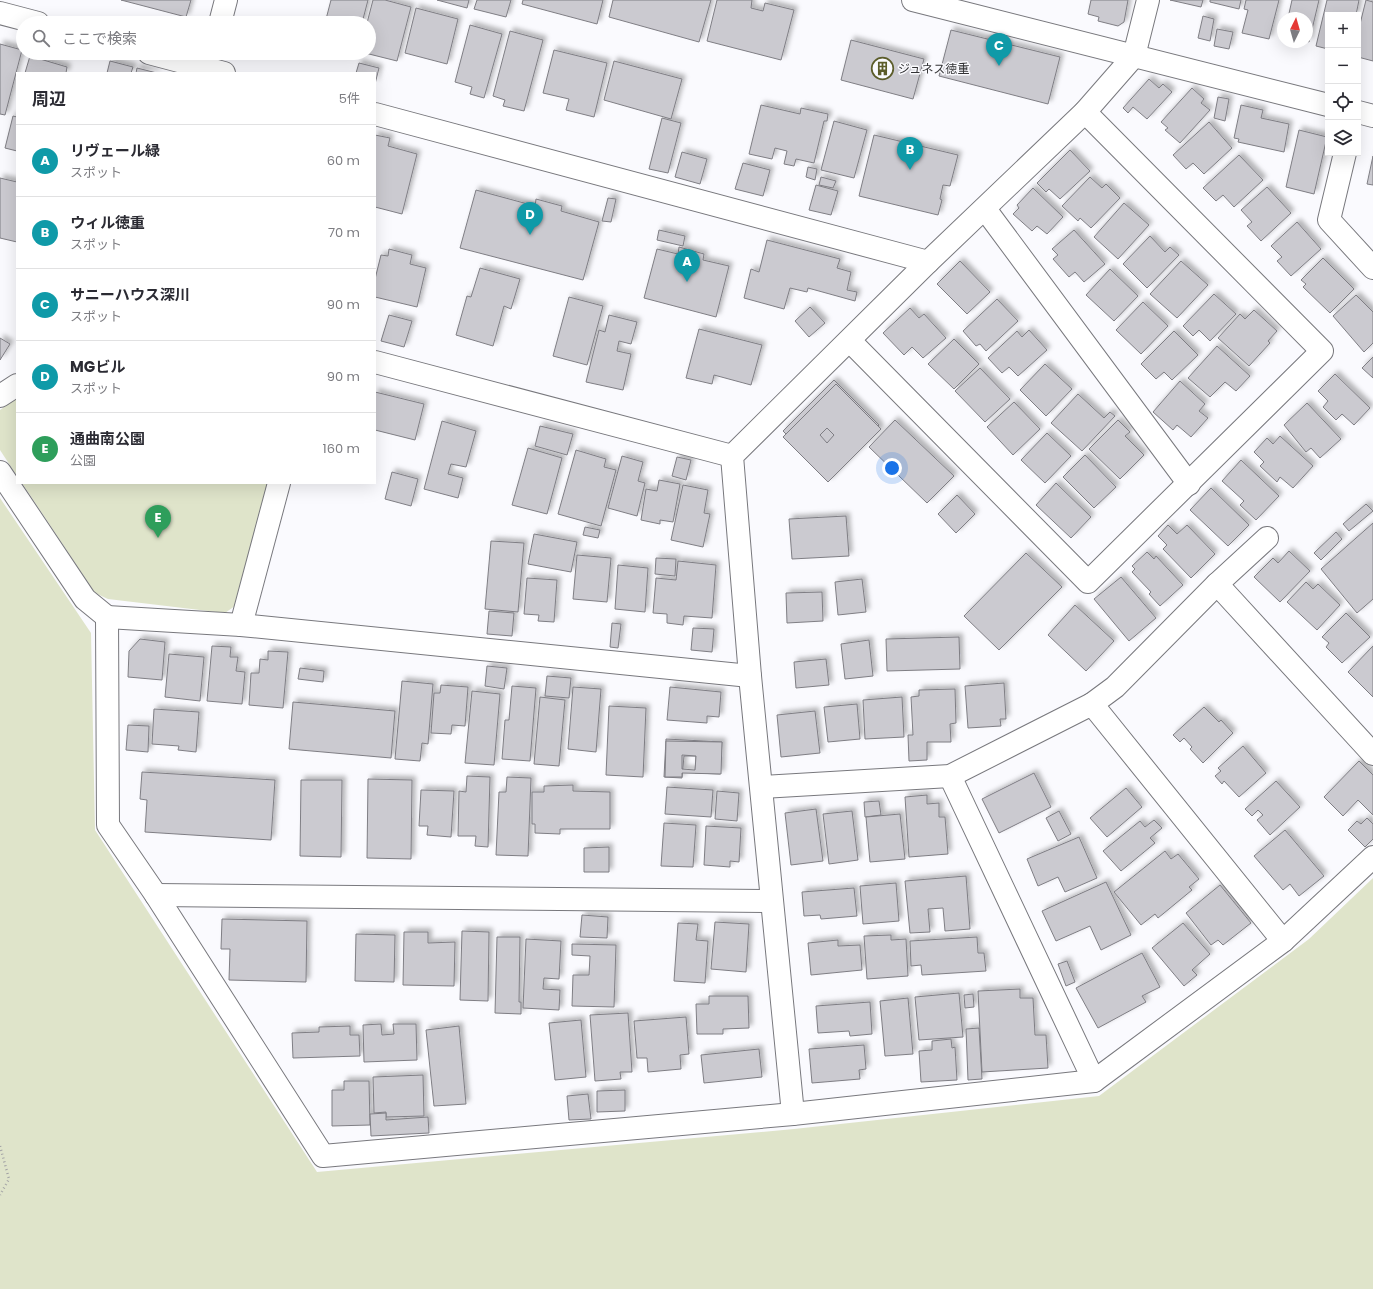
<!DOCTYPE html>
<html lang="ja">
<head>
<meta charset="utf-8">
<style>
  :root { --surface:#fff; --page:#f7f7f7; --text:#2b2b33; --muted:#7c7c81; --line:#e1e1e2; --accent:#2563eb }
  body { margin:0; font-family:Poppins,"Noto Sans JP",sans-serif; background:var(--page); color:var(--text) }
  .controls { position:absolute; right:12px; top:12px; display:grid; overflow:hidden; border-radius:0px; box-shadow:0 4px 16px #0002 }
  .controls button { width:36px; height:36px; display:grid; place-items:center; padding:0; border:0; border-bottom:1px solid var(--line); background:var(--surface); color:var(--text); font:20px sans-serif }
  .compass { position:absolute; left:1277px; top:12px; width:36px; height:36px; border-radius:50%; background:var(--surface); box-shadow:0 4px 16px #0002; rotate:5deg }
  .you { position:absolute; left:892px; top:468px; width:14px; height:14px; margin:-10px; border:3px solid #fff; border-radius:50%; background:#1a73e8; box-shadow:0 0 0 6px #1a73e833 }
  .badge { display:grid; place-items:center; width:26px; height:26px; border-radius:50%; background:var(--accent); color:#fff; font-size:13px; font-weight:700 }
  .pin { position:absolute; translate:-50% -33px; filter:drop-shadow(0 1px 2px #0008) }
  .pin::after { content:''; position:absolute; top:21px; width:14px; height:12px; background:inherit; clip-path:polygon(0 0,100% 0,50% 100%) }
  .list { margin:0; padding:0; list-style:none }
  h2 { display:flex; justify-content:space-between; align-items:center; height:52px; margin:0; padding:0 16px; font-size:17px }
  h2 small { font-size:13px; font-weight:400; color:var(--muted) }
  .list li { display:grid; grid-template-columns:26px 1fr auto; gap:12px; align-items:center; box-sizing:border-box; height:72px; padding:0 16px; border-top:1px solid var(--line) }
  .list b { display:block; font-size:15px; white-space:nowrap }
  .list p { margin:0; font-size:13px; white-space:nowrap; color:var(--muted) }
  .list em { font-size:13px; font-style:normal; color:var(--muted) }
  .icon { flex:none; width:22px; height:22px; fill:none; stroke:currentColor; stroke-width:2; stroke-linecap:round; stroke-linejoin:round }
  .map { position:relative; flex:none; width:1373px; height:1289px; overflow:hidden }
  .search { position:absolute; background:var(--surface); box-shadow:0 4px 16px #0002; left:16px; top:16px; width:360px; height:44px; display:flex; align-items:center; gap:10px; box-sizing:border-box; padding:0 14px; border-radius:22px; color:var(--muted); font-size:15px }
  .panel { position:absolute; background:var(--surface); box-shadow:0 4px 16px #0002; left:16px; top:72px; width:360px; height:412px; border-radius:0px }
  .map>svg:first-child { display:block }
  .green { fill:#dfe4ca }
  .building { fill:#cbcad0; stroke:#7f7e84; fill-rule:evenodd; filter:url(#shadow) }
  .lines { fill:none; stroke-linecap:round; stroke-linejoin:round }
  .minor-casing { stroke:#78787d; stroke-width:24 }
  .path { stroke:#a1a1a4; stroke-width:2.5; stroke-dasharray:1 3; stroke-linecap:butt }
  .minor { stroke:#fff; stroke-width:22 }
  .labels { text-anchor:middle; stroke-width:3; stroke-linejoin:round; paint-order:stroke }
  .poi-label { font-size:12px; fill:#323234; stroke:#fafafe; text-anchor:start }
</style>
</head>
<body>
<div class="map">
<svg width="1373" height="1289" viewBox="0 0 1373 1289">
  <defs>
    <filter id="shadow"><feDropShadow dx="3.5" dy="-3.5" stdDeviation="2" flood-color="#0004"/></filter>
  </defs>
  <rect width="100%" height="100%" fill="#fafafe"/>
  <g class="green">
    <polygon points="17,398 17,476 0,450 0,410"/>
    <polygon points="22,483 273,483 242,601 225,613 108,599 95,593"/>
    <polygon points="0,498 91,633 95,830 317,1172 794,1129 1099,1096 1309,939 1373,878 1373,1289 0,1289"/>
  </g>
  <g class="building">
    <polygon points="121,0 191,0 186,17"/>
    <polygon points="331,0 368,0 362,23 325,23"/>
    <polygon points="373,0 385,0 411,7 397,61 365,53 369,53 369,23 367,23"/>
    <polygon points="437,0 469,0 467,8"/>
    <polygon points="477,0 511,0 506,17 474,9"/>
    <polygon points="523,0 603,0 597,24 522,4"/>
    <polygon points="613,0 711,0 699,42 609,17"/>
    <polygon points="717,0 752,0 751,8 763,11 765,3 794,10 781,60 707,41"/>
    <polygon points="1091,0 1128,0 1124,22 1118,26 1098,21 1099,17 1088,14"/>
    <polygon points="1170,0 1203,0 1201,7"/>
    <polygon points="1210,0 1241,0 1239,9 1210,2"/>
    <polygon points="1246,0 1279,0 1269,39 1242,33 1248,10 1244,9"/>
    <polygon points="1292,0 1319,0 1309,42 1307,41 1307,18 1288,18"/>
    <polygon points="1327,0 1359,0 1356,15 1328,15 1328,49 1316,46"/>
    <polygon points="1366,0 1373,2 1373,61 1358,57 1358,32"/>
    <polygon points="416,8 458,19 447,64 405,53"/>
    <polygon points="1203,16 1214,19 1210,41 1198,38"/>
    <polygon points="470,25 502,34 484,98 470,94 472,87 455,82"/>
    <polygon points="1217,29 1233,32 1229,49 1214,46"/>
    <polygon points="951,30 1060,57 1048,104 939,76"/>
    <polygon points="510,31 543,40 524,111 503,106 505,100 493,96"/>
    <polygon points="851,40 924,59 913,99 841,80"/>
    <polygon points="0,44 22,50 5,115 0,114"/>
    <polygon points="554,50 607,63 594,117 566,110 569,99 543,93"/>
    <polygon points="30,56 67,67 66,73 25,73"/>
    <polygon points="110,61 133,67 131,73 107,73"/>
    <polygon points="614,61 682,79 671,119 604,100"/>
    <polygon points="359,63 379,68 375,84 375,73 356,73"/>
    <polygon points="137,68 157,73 136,73"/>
    <polygon points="1149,79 1159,88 1163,84 1172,92 1147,119 1133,107 1128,113 1123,108"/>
    <polygon points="1192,88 1204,99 1201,103 1210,110 1180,143 1165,130 1168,128 1161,122"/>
    <polygon points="1218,97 1229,99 1225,121 1214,118"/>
    <polygon points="761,105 800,114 801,108 828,114 827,121 824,121 814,163 796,159 794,166 784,164 787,151 775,148 772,159 749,154"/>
    <polygon points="1241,105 1263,110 1261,118 1289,124 1284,152 1238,142 1239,139 1234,138"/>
    <polygon points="13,116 17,117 17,151 5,148"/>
    <polygon points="662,118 681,123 668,173 649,169"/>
    <polygon points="834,121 867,130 854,178 821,170"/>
    <polygon points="1209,122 1232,148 1204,174 1193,163 1186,169 1173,155"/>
    <polygon points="1299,130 1327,137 1314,194 1286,187"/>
    <polygon points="375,135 390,138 388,146 417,154 402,214 375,207"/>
    <polygon points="874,135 958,155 950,186 943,185 940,199 942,200 938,215 859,196"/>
    <polygon points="1070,150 1090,171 1060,199 1049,189 1046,192 1037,183"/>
    <polygon points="682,152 707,159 700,184 675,177"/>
    <polygon points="1239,155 1263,180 1234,207 1223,195 1216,201 1203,188"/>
    <polygon points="1373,156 1373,185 1367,184"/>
    <polygon points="743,163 770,170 763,196 735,189"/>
    <polygon points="808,167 817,169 815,180 806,177"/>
    <polygon points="821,177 836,181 833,188 819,185"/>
    <polygon points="1090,177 1102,188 1106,184 1120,198 1091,228 1080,218 1078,221 1062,206"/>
    <polygon points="0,178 17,182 17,242 0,238"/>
    <polygon points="816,185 838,191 831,215 809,210"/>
    <polygon points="1267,187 1291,213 1261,241 1247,226 1252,222 1241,210"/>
    <polygon points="1033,188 1063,217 1047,234 1037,226 1032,231 1013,214 1019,208 1017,205"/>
    <polygon points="476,190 535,206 536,199 562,206 561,211 599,222 583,280 460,248"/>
    <polygon points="608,198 616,199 611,222 602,221"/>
    <polygon points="1124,203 1149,225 1118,259 1094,237"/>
    <polygon points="1297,222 1321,249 1291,276 1277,261 1282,257 1271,246"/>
    <polygon points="659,230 685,236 683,246 657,240"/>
    <polygon points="1074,230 1105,264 1084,282 1075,272 1069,277 1053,259 1058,255 1052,249"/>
    <polygon points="1150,236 1165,252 1170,247 1179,255 1147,288 1123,264"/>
    <polygon points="767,240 840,259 837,268 851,272 847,290 857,292 855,301 808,288 807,292 790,288 784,309 744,298 751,269 759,272"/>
    <polygon points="679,247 704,254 703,260 729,266 716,317 644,298 657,249 678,254"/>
    <polygon points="389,249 412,255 410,264 426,268 417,307 375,297 375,279 381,255 388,256"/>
    <polygon points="1323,258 1354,289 1330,313 1303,287 1306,284 1301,280"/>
    <polygon points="960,261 990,292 967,314 937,284"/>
    <polygon points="1181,261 1208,285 1177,318 1150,294"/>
    <polygon points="480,268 520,279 511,309 504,306 493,346 456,335 467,296 471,297"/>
    <polygon points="1110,269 1138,296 1114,321 1086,295"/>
    <polygon points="1214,294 1236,314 1210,341 1199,330 1193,336 1183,326"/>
    <polygon points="1356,295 1373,312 1373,343 1364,352 1333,316"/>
    <polygon points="569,297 603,306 587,365 553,356"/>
    <polygon points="997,299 1018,321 986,351 980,344 976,346 963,331"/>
    <polygon points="1143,302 1168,326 1141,354 1116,330"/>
    <polygon points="810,307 825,323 809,337 795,321"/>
    <polygon points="910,308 919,318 924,314 946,338 923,358 912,347 904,355 883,333"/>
    <polygon points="1254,310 1277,331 1268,341 1270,343 1249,366 1218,338 1240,314 1245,319"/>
    <polygon points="389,315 412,321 404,347 381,341"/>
    <polygon points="609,315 637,322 631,344 619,341 617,351 631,354 623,390 586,382 599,330 605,332"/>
    <polygon points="699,329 762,345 751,385 714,375 712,384 686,378"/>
    <polygon points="1029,330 1047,350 1018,376 1009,367 1002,373 988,358 1017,331 1022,337"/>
    <polygon points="1174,331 1198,355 1172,380 1164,372 1156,379 1141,364"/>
    <polygon points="0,338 10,344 0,360"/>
    <polygon points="954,339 979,364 954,389 928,364"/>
    <polygon points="1217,346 1250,376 1236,391 1225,382 1210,397 1188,378"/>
    <polygon points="1373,357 1373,378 1362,368"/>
    <polygon points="1045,364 1072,389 1046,416 1020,390"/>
    <polygon points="980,368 1010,399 985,422 955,391"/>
    <polygon points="1335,374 1370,408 1354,425 1342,414 1336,420 1323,407 1328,401 1318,391"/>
    <polygon points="834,380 879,425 828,476 783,431"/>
    <polygon points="1180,381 1205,404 1199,411 1208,418 1191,437 1177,425 1173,430 1153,412"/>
    <path d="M836,384L881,429L828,482L783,437ZM827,428L834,435L827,443L820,435Z"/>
    <polygon points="375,392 424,404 415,440 375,430"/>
    <polygon points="1078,394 1104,418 1110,412 1115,416 1082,451 1051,423"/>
    <polygon points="1014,402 1040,429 1013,455 987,427"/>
    <polygon points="1307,403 1341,439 1320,458 1311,448 1306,452 1284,425"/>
    <polygon points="895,420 954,476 927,503 869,447"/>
    <polygon points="1118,420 1130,432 1125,436 1144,455 1120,479 1089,449"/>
    <polygon points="442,421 476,431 466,467 451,464 448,474 463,478 458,498 424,489"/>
    <polygon points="540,426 573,434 567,455 535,446"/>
    <polygon points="1047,433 1071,456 1045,483 1021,460"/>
    <polygon points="1280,436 1313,466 1293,488 1280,477 1277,482 1260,466 1264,462 1254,452 1267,438 1273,444"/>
    <polygon points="528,448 562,458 547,514 512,505"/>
    <polygon points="576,450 606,459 604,467 616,470 601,526 558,514"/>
    <polygon points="1085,455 1116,487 1094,508 1063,477"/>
    <polygon points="622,456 643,462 638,481 645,483 637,516 608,508"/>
    <polygon points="677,457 691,460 686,480 672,476"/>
    <polygon points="1241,460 1279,496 1256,520 1240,505 1244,501 1222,481"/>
    <polygon points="392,472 418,479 411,506 385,499"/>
    <polygon points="659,480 680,484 673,522 660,520 660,524 641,520 646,489 657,491"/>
    <polygon points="1056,483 1091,517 1071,538 1036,505"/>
    <polygon points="683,485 708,490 704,513 710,514 703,547 671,540"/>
    <polygon points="1211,488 1249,525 1228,546 1190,510"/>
    <polygon points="957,495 975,514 956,533 938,514"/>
    <polygon points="1366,504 1373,511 1349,531 1343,524"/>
    <polygon points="846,516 849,556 792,559 789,519"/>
    <polygon points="1373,523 1373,599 1357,613 1321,569"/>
    <polygon points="1168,525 1177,534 1187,525 1215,554 1191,578 1163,549 1167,545 1158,536"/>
    <polygon points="585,527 600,530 598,538 583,535"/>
    <polygon points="1336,532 1342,539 1321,560 1314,553"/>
    <polygon points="534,534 577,542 571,572 528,564"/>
    <polygon points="491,541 524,543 518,612 485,609"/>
    <polygon points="1289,551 1310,571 1280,602 1254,577 1273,558 1278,563"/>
    <polygon points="1147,552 1154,559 1156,556 1183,585 1160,606 1149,594 1151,592 1132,572 1135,569 1132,566"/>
    <polygon points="1026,553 1062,587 999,650 964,616"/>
    <polygon points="577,555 611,558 607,602 573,599"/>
    <polygon points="656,558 676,559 675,576 655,574"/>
    <polygon points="678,561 716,565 712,618 684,616 683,625 667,623 667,614 653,613 656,578 676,580"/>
    <polygon points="618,565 648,568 645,612 615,609"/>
    <polygon points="1121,577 1156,618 1129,641 1094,599"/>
    <polygon points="527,578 557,580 554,622 538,621 539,615 524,614"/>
    <polygon points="862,579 866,612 838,615 835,582"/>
    <polygon points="1306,582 1313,589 1318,584 1340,605 1317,630 1287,602"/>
    <polygon points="822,592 823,621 787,623 786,593"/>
    <polygon points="1075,605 1114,641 1086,671 1048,635"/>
    <polygon points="489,611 514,613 512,636 487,634"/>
    <polygon points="1346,613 1370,637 1342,663 1326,647 1329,643 1322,637"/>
    <polygon points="612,623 621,624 618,648 610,647"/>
    <polygon points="693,628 714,629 712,652 691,650"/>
    <polygon points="959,637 960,669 887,671 886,639"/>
    <polygon points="140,639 165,642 162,680 128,677 129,651"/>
    <polygon points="869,640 873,676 845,679 841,644"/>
    <polygon points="212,646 231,647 230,657 238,657 236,671 245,672 242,704 207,701"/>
    <polygon points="1373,646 1373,697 1348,672"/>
    <polygon points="268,651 288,652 283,708 249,705 251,673 259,673 260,659 268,660"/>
    <polygon points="169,654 204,657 200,701 165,697"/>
    <polygon points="826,659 829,685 796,688 794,662"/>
    <polygon points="487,666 507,668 504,689 485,686"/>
    <polygon points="300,668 324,671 323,682 298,679"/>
    <polygon points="547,676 571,678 569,698 545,696"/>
    <polygon points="402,681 433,684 428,744 422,743 420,761 395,759"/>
    <polygon points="1004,683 1006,719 1000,719 1001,726 968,728 965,686"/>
    <polygon points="441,685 468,687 465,726 452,725 451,734 431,733 434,693 440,693"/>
    <polygon points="512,686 536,688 530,761 502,759 505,720 509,720"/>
    <polygon points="573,687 601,689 596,752 568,749"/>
    <polygon points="670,687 721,692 719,717 707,716 707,723 667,720"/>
    <polygon points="955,689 956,723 950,724 951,742 927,742 927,760 909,761 908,735 913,735 911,697 919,696 919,690"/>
    <polygon points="472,691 500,694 494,765 465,763"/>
    <polygon points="540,697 565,700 559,766 534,764"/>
    <polygon points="902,697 904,737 865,739 863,700"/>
    <polygon points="293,702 395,711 391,758 289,749"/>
    <polygon points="857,704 860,739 828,742 824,707"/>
    <polygon points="609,706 646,708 643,777 606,775"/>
    <polygon points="1204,707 1219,722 1221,720 1233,733 1203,763 1190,749 1192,747 1184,738 1180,742 1173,735"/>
    <polygon points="154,709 199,712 196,752 178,750 179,746 152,744"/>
    <polygon points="815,711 820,753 781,757 777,715"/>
    <polygon points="128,725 149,726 148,752 126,750"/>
    <polygon points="666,739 722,742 720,774 695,773 696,756 684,756 682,778 664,777"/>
    <path d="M666,741L722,742L721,774L682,773V777H665ZM682,755L696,756L695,770L682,769Z"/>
    <polygon points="1243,746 1266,773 1239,797 1224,781 1222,784 1215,776 1221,771 1218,768"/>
    <polygon points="1359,761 1373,775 1373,815 1358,800 1343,816 1324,797"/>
    <polygon points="142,772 275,780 271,840 145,832 147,800 140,799"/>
    <polygon points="1034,773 1051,807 999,833 982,799"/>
    <polygon points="467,776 490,777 488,847 475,846 476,836 458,836 459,791 466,792"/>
    <polygon points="507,777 531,778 528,856 496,855 499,792 506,792"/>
    <polygon points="368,779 412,780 411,859 367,858"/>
    <polygon points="301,780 342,780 341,857 300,856"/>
    <polygon points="1276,781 1300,807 1270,835 1257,820 1263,815 1258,810 1252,816 1245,809"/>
    <polygon points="573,785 573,791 610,792 610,829 560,829 560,834 535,833 535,824 532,824 532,792 544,792 544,786"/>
    <polygon points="667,787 713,790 711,817 665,814"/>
    <polygon points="1126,788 1142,807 1107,837 1090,818"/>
    <polygon points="421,790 454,791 451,837 427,835 428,826 419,826"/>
    <polygon points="717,791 739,793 737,821 715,819"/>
    <polygon points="927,795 927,804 939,803 939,817 945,817 948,854 909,857 905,797"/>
    <polygon points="879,801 881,815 865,817 864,802"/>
    <polygon points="816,809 823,861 791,865 785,813"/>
    <polygon points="852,811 858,860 829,864 823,814"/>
    <polygon points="1059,811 1071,834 1058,841 1046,818"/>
    <polygon points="900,814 905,859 870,862 866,817"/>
    <polygon points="1367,818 1373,824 1373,839 1365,847 1348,830 1357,821 1361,824"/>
    <polygon points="1154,820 1162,828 1150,838 1155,843 1121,871 1103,851 1140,821 1145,827"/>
    <polygon points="664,823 696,825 693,867 661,866"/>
    <polygon points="706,826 741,828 739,862 730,861 730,867 704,865"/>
    <polygon points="1285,830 1324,876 1299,896 1290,884 1283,890 1254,856"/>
    <polygon points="1079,837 1097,878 1065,892 1058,877 1038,886 1027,859"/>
    <polygon points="609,847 609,872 584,872 584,848"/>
    <polygon points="1165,851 1171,859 1178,854 1199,879 1189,887 1192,890 1158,918 1155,914 1141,925 1114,892"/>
    <polygon points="966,876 970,929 945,931 943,908 928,909 930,932 910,933 905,881"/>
    <polygon points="1106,882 1131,935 1101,950 1090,926 1056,941 1042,911"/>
    <polygon points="896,883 899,921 863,924 860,886"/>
    <polygon points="1220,885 1251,923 1223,945 1218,940 1211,945 1186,913"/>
    <polygon points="854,888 857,916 821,919 820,915 804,916 802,892"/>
    <polygon points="582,915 608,917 607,938 580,937"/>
    <polygon points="222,919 307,921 306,982 229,980 230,949 221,949"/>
    <polygon points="715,922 749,924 746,972 711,969"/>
    <polygon points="678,923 698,924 696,940 708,941 705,983 674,981"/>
    <polygon points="1183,923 1210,954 1192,970 1197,975 1184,986 1152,948"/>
    <polygon points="462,931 489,932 488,1001 460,1000"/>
    <polygon points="404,932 428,932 428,943 455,942 454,986 403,985"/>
    <polygon points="356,934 395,935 394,982 355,981"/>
    <polygon points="891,935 891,940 906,939 908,976 867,979 864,936"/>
    <polygon points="497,937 520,937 519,1002 521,1002 521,1014 495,1013"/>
    <polygon points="977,937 978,953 984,953 986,971 922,975 921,965 911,966 910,941"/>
    <polygon points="526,939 561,941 559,979 544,978 543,989 560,990 559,1010 523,1008"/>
    <polygon points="838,940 838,946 860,945 862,970 811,975 808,943"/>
    <polygon points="572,944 616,945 614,1007 572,1006 573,975 589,975 590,956 572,955"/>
    <polygon points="1142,953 1160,987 1142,996 1146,1002 1098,1028 1076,988"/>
    <polygon points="1067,961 1075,982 1066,986 1058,964"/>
    <polygon points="1020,989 1020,998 1033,998 1035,1035 1046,1035 1048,1068 982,1072 978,991"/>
    <polygon points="959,993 963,1037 919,1040 915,997"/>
    <polygon points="973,994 974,1007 965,1008 964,995"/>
    <polygon points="709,996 748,996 749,1028 723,1029 723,1034 697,1034 696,1004 709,1004"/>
    <polygon points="908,998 913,1054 885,1056 880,1001"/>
    <polygon points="870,1002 872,1034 850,1036 849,1031 818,1033 816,1006"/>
    <polygon points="628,1013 632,1072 620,1072 621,1079 595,1081 590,1015"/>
    <polygon points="686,1017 689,1054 680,1055 681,1069 648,1072 647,1058 637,1058 634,1021"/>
    <polygon points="581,1020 586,1077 555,1080 549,1023"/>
    <polygon points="381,1024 382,1035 394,1034 393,1024 416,1024 417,1060 364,1062 363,1025"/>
    <polygon points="350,1026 350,1035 359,1035 360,1056 293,1058 292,1033 319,1032 319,1027"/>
    <polygon points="459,1026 466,1104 434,1106 426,1030"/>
    <polygon points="979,1028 982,1079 968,1080 966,1029"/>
    <polygon points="951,1039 952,1048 955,1047 957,1080 921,1082 919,1051 932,1050 932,1041"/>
    <polygon points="864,1045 866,1069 859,1070 860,1079 812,1083 809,1049"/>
    <polygon points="759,1049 762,1077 704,1083 701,1055"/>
    <polygon points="423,1075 424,1116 386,1117 386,1112 374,1113 373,1077"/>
    <polygon points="344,1081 369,1081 370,1125 332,1126 332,1090 344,1090"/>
    <polygon points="625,1090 625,1111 597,1112 597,1091"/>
    <polygon points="588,1094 591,1119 569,1120 567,1096"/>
    <polygon points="386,1113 386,1120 428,1117 429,1133 371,1136 370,1114"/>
  </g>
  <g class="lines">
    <defs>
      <g id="minor">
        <polyline points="913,0 1328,105"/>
        <polyline points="0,13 38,23"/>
        <polyline points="220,23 226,0"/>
        <polyline points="149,53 224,73"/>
        <polyline points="1358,112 1373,116"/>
        <polyline points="375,114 928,262"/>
        <polyline points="1345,153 1329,220 1373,268"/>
        <polyline points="985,209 1189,484"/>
        <polyline points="850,341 1088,582 1322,351 1085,112"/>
        <polyline points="375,362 732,456"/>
        <polyline points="0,396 17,385"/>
        <polyline points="0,472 85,599 107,617 108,825 156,895 323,1156 793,1114 1094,1081 1283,941 1373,857"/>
        <polyline points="1217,584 1267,538"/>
        <polyline points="107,617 241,625 750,676"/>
        <polyline points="241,625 279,483"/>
        <polyline points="1092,704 1115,687 1217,584 1373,754"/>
        <polyline points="950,776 1094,1081"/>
        <polyline points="762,787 950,776 1092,704 1283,941"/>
        <polyline points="156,895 771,901"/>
        <polyline points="793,1114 750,676 732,456 928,262 1085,112 1134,56 1148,0"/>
      </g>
    </defs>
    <use href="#minor" class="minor-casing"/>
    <polyline class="path" points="0,1146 9,1179 0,1195"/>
    <use href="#minor" class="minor"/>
  </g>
  <defs>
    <symbol id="building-ring" viewBox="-11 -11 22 22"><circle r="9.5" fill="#fafafe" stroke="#5c5d2a" stroke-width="1.5"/><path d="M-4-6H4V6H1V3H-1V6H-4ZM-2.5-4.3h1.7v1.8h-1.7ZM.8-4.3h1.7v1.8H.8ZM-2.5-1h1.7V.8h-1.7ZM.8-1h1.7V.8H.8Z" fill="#5c5d2a"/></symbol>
  </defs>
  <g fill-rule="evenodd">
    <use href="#building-ring" x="870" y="56" width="25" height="25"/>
  </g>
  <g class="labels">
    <g class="poi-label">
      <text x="898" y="73">ジュネス徳重</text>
    </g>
  </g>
</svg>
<div class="controls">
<button>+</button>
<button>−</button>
<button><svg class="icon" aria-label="locate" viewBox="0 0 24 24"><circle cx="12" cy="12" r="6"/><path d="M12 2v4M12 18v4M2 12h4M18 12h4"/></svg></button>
<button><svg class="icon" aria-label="layers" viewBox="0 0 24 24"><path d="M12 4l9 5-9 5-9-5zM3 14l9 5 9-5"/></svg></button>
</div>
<svg class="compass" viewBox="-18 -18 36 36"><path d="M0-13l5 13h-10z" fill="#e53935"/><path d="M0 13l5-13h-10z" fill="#7c7c81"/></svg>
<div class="you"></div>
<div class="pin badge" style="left:687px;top:282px;background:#0f9aa8">A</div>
<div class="pin badge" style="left:910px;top:170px;background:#0f9aa8">B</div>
<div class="pin badge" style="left:999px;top:66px;background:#0f9aa8">C</div>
<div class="pin badge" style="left:530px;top:235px;background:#0f9aa8">D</div>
<div class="pin badge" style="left:158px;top:538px;background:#2e9e5b">E</div>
<div class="search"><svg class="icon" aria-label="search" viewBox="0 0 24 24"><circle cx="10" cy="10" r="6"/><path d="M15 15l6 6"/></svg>ここで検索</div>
<section class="panel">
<h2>周辺<small>5件</small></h2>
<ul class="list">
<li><span class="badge" style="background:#0f9aa8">A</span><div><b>リヴェール緑</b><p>スポット</p></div><em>60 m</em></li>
<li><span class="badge" style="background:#0f9aa8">B</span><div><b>ウィル徳重</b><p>スポット</p></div><em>70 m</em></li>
<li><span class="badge" style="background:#0f9aa8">C</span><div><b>サニーハウス深川</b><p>スポット</p></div><em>90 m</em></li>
<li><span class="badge" style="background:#0f9aa8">D</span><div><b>MGビル</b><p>スポット</p></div><em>90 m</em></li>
<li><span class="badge" style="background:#2e9e5b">E</span><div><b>通曲南公園</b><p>公園</p></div><em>160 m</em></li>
</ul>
</section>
</div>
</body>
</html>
